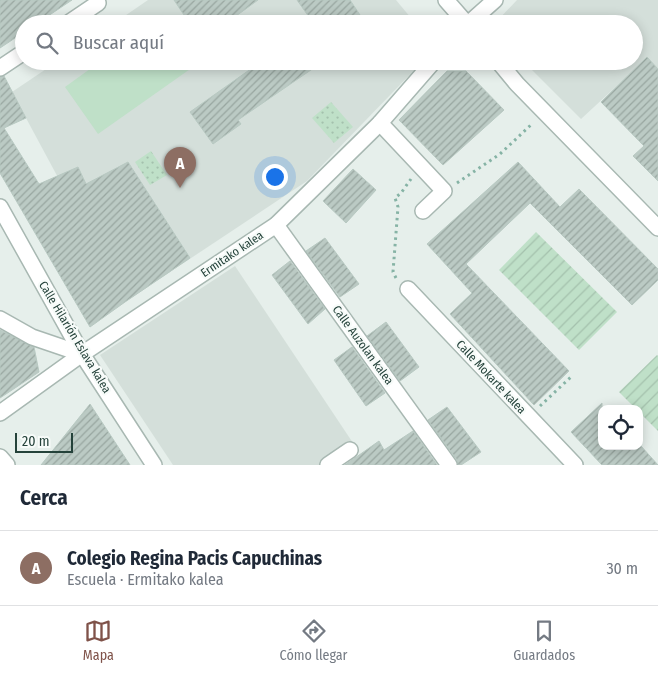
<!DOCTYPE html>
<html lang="es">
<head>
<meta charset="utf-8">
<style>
  :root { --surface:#fff; --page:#f2f2f3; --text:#1f2937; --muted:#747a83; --line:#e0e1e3; --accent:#7f5249 }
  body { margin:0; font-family:"Fira Sans Condensed",sans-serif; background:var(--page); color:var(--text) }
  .controls { position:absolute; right:15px; bottom:15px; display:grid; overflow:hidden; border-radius:10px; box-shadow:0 2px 12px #0003 }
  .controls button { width:45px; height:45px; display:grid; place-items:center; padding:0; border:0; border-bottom:1px solid var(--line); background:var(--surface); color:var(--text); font:25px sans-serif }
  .scale { position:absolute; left:15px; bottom:12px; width:58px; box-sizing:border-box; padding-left:5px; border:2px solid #24423a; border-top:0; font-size:14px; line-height:18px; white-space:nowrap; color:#24423a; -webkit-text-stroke:4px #f7fbf9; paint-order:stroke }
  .you { position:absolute; left:274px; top:176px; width:18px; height:18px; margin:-12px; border:4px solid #fff; border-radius:50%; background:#1a73e8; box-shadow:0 0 0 8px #1a73e833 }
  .badge { display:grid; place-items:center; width:32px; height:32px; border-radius:50%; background:var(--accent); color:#fff; font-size:16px; font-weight:700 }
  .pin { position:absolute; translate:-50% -41px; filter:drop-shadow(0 1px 2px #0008) }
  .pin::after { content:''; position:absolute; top:26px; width:18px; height:15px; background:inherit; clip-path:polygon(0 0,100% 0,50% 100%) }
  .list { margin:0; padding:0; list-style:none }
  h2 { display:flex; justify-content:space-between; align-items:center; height:65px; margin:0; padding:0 20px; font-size:21px }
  h2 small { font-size:16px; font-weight:400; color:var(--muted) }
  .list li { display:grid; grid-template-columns:32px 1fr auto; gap:15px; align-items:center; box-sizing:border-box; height:75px; padding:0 20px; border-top:1px solid var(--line) }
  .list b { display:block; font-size:19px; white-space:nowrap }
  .list p { margin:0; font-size:16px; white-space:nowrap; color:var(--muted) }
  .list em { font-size:16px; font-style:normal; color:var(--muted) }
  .icon { flex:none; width:28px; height:28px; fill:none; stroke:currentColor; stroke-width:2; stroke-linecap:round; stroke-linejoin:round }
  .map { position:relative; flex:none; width:658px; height:465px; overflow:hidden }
  .search { position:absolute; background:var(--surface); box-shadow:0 2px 12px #0003; left:15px; right:15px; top:15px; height:55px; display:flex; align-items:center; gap:12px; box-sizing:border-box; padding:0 18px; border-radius:28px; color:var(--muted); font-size:19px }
  .sheet { height:140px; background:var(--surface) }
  nav { display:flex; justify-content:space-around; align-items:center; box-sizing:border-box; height:70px; border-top:1px solid var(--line); background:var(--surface); font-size:14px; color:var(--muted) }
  nav a { display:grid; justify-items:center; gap:2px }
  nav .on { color:var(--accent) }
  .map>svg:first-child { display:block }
  .built { fill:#d4dfda }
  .park { fill:url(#park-dots) }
  .garden { fill:url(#garden-furrows) }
  .pitch { fill:#bfe0c8 }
  .building { fill:url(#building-hatch); stroke:#b8c9c2 }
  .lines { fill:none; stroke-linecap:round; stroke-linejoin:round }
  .minor-casing { stroke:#a8b8b2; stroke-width:18 }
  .path { stroke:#86b3a5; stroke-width:3; stroke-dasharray:2.5 4; stroke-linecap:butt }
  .minor { stroke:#fff; stroke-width:15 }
  .labels { text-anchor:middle; stroke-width:4.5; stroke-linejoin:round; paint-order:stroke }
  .street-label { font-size:12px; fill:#24423a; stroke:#f7fbf9 }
</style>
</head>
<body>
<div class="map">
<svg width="658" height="465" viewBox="0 0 658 465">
  <defs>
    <pattern id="park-dots" width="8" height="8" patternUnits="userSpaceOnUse" patternTransform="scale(1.25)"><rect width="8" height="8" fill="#bfe0c8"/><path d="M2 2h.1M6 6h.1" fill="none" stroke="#a4c1ad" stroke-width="1.8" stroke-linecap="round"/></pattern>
    <pattern id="garden-furrows" width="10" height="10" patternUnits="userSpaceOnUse" patternTransform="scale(1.25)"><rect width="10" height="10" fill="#bfe0c8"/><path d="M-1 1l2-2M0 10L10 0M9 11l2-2" fill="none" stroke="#a4c1ad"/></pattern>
    <pattern id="building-hatch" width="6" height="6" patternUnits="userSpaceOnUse" patternTransform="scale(1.25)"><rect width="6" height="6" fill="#bbcac4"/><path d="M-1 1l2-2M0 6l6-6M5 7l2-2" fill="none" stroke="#98a6a0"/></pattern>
  </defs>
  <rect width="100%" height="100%" fill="#e6efeb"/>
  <g class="built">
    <polygon points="148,0 396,0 416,24 113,24"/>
    <polygon points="517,0 658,0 658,69 647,58 581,119 523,61 634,61 634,24 497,24 498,20"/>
    <polygon points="58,61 423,61 307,181 125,302 12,92"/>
    <polygon points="235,266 353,443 319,465 173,465 100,355"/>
  </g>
  <g class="park">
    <polygon points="331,102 353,127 334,143 312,118"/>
    <polygon points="151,151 167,175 150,185 135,162"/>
  </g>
  <g class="garden">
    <polygon points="536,232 617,312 579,350 499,270"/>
    <polygon points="657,355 658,356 658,431 639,412 639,409 636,409 619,392"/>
  </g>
  <polygon class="pitch" points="101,61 189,61 193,67 98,134 65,87"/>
  <g class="building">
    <polygon points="0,0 72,0 36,24 24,24 24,32 0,48"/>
    <polygon points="174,0 258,0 225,24 190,24"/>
    <polygon points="297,0 350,0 366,24 314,24"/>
    <polygon points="647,57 658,69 658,181 633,156 644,146 601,102"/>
    <polygon points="262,61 324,61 238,120 241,124 213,144 190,112"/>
    <polygon points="447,71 466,71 504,110 443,165 399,120"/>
    <polygon points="4,76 26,118 4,128 39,184 78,167 86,184 128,162 190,258 125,302 90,327 0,173 0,77"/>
    <polygon points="518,162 560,207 579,189 658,269 658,280 632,305 530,203 466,264 569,371 534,405 450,314 472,293 427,244"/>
    <polygon points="353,169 376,190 346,223 323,201"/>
    <polygon points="325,238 359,284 340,297 306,251"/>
    <polygon points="290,261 325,309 308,324 272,275"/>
    <polygon points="386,322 419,367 400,381 367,336"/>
    <polygon points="0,330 34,347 39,372 0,398"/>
    <polygon points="352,347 385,393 366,406 334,360"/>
    <polygon points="602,403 602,446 641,446 658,465 602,465 571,432"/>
    <polygon points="90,404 130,465 41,465"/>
    <polygon points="447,407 481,452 461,465 458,465 457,460 428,420"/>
    <polygon points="413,431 437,465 345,465 379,441 384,450"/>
  </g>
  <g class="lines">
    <defs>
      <g id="minor">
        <polyline points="446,0 467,24"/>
        <polyline points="67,24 98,3"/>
        <polyline points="468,24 495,0"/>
        <polyline points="498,61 517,84 658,228"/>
        <polyline points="0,68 24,52"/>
        <polyline points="380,123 444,191 423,211"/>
        <polyline points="0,207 82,354 154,465"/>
        <polyline points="276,225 449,465"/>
        <polyline points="408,289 575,465"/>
        <polyline points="0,319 32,337 82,354"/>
        <polyline points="0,413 82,354 276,225 380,123 434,61"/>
        <polyline points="0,457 7,465"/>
        <polyline points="328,465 350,450"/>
      </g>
    </defs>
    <use href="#minor" class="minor-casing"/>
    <g class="path">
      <polyline points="457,183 500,154 533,123"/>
      <polyline points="396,278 393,272 398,207 395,198 401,193 411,179"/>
      <polyline points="540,406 573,375"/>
    </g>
    <use href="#minor" class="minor"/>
  </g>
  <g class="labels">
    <g class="street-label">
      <text transform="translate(232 254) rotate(-34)" y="4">Ermitako kalea</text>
      <text transform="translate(75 337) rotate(59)" y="4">Calle Hilarión Eslava kalea</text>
      <text transform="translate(363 345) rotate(54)" y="4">Calle Auzolan kalea</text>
      <text transform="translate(491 377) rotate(47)" y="4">Calle Mokarte kalea</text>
    </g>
  </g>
</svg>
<div class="controls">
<button><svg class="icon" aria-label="locate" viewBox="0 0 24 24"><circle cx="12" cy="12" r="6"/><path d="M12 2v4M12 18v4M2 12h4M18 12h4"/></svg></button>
</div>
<div class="scale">20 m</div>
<div class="you"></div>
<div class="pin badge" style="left:180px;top:188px;background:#8d6e63">A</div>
<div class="search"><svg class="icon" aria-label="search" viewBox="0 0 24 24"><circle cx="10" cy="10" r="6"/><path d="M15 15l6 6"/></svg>Buscar aquí</div>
</div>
<section class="sheet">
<h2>Cerca<small></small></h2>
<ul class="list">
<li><span class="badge" style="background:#8d6e63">A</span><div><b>Colegio Regina Pacis Capuchinas</b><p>Escuela · Ermitako kalea</p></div><em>30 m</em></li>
</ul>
</section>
<nav>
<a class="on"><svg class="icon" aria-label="map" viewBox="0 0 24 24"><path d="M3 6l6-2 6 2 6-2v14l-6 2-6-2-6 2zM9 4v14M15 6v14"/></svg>Mapa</a>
<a><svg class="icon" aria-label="directions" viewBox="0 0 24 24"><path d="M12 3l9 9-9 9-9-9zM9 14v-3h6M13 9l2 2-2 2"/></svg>Cómo llegar</a>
<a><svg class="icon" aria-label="saved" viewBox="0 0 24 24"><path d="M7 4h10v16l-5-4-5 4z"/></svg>Guardados</a>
</nav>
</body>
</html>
